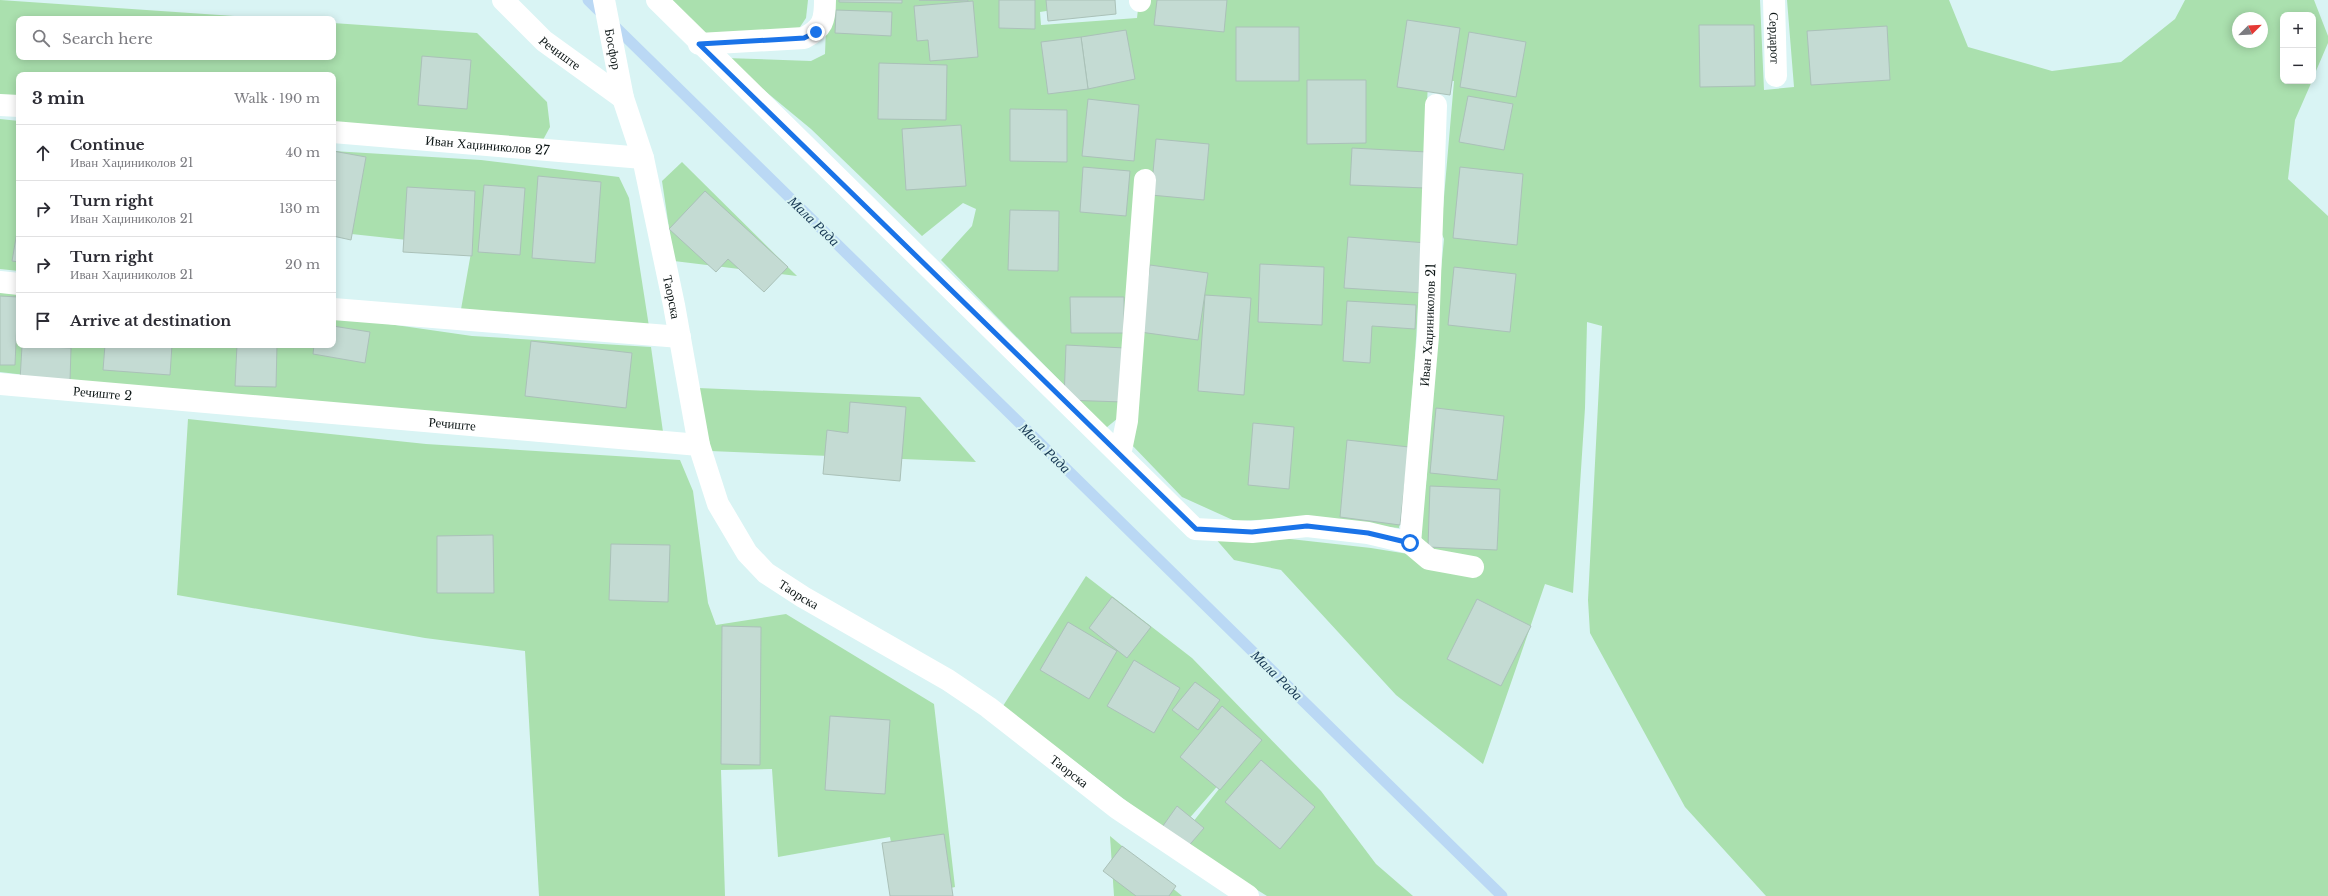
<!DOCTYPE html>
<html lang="en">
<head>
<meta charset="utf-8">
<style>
  :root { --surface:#fff; --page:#f7f7f7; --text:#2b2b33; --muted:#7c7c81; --line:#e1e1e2 }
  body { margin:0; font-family:"Libre Baskerville",serif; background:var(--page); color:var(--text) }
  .controls { position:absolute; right:12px; top:12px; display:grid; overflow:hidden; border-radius:8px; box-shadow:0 2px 10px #0003 }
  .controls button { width:36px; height:36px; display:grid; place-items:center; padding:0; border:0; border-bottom:1px solid var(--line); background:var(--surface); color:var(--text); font:20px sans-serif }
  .compass { position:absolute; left:2232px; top:12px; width:36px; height:36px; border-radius:50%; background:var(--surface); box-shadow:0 2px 10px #0003; rotate:66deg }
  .stop { position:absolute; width:12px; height:12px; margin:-9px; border:3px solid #1a73e8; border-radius:50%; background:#fff }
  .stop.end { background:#1a73e8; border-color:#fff; box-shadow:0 1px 4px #0008 }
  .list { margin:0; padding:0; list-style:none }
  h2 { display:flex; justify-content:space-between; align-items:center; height:52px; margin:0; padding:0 16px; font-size:17px }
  h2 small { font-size:13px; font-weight:400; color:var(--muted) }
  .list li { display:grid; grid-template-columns:26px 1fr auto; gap:12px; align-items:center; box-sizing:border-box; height:56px; padding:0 16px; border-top:1px solid var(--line) }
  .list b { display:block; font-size:15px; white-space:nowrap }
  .list p { margin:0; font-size:13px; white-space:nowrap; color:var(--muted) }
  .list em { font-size:13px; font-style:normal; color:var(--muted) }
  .icon { flex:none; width:22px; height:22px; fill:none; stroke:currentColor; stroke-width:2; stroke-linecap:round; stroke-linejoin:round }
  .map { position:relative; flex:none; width:2328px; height:896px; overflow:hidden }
  .search { position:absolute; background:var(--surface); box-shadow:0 2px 10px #0003; left:16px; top:16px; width:320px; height:44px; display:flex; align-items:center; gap:10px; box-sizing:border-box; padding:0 14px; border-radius:8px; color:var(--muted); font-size:15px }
  .panel { position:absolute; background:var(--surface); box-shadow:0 2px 10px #0003; left:16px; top:72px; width:320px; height:276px; border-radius:8px }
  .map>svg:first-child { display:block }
  .green { fill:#aae0ae; fill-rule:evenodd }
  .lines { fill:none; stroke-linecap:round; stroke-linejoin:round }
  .stream { stroke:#bad8f4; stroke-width:11 }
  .building { fill:#c4dbd3; stroke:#aac1b8 }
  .minor { stroke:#fff; stroke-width:22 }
  .route { stroke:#1a73e8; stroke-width:5 }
  .labels { text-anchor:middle; stroke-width:4; stroke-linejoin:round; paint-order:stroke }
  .street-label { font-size:13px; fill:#0d1616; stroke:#d9f4f4 }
  .water-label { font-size:14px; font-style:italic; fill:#153652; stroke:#d9f4f4 }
</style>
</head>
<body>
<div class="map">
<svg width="2328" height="896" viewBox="0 0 2328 896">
  <rect width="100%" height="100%" fill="#d9f4f4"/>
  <g class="green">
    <polygon points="0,0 276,19 19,19 19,57 333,57 333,23 477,33 547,102 550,127 543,140 333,129 333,75 19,75 19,101 0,99"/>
    <polygon points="672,0 808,0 806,18 796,33 704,35"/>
    <path d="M827,0H1116L1040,12L1041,25L1137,18L1139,0H1760L1764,90L1794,87L1787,0H1949L1968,47L2052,71L2121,62L2175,19L2185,0H2314L2328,36V43L2313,78V15H2283V81H2312L2295,120L2288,179L2328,216V896H1766L1685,807L1590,633L1588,600L1602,326L1587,322L1585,408L1573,593L1545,584L1483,764L1396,695L1281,570L1234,560L1208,530L1371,548L1439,559L1417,553L1427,474L1429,395L1444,239L1441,232L1454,81H1428C1421,231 1418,380 1399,528L1295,518L1235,521L1182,497L1130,443L1118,418L1106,428L941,260L972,226L976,209L963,203L922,236L811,129L725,58L811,61L825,54ZM2238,18H2262V42H2238Z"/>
    <polygon points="0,119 19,121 19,271 0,269"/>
    <polygon points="333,151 481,160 619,177 629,198 650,333 460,315 472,247 333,232"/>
    <polygon points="682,162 797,276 674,261 662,181"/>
    <polygon points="0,287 19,288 19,345 333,345 333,316 472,336 651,347 664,439 168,392 0,372"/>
    <polygon points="698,388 920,397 976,462 710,451"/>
    <polygon points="188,419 426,444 680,460 693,491 708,603 716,625 786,614 934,704 955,887 916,896 901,896 890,837 778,857 772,769 721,770 725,896 539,896 525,651 425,638 177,595"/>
    <polygon points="1086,576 1192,658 1321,791 1376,864 1413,896 1267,896 1178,841 1256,742 1173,837 1003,706"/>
    <polygon points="1110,836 1182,896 1114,896"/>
  </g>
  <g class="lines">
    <polyline class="stream" points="588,0 1502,896"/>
  </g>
  <g class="building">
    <polygon points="839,0 902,0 902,3 839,2"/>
    <polygon points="919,0 968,0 968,1"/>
    <polygon points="999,0 1035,0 1035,29 999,28"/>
    <polygon points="1046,0 1115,0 1116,14 1048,21"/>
    <polygon points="1157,0 1227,0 1224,32 1154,25"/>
    <polygon points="973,1 978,57 930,61 928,40 917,41 914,6"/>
    <polygon points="836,10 892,12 891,36 835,33"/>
    <polygon points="1407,20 1460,28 1450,95 1397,87"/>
    <polygon points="1699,25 1754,25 1755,86 1700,87"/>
    <polygon points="1887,26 1890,80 1811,85 1807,31"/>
    <rect x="1236" y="27" width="63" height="54"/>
    <polygon points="1126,30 1135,79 1088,89 1081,37"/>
    <polygon points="1469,32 1526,42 1516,97 1460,87"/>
    <polygon points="1081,37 1088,89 1048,94 1041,42"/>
    <polygon points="422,56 471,60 467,109 418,105"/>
    <polygon points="879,63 947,65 946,120 878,119"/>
    <polygon points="1307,80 1366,80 1366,143 1307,144"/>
    <polygon points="1468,96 1513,104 1504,150 1459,142"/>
    <polygon points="1088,99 1139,105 1134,161 1082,156"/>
    <polygon points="1010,109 1067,110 1067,162 1010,161"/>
    <polygon points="961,125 966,186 906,190 902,129"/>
    <polygon points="1156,139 1209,144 1204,200 1151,195"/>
    <polygon points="1352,148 1427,152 1425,188 1350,185"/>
    <polygon points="333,151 366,157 351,240 333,236"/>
    <polygon points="1083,167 1130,171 1126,216 1080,212"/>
    <polygon points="1460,167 1523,174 1517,245 1453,238"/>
    <polygon points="538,176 601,182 595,263 532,258"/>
    <polygon points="484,185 525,188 520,255 478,252"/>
    <polygon points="407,187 475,191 472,256 403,252"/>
    <polygon points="705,191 788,267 764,292 728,259 716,272 669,229"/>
    <polygon points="1010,210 1059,211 1058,271 1008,270"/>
    <polygon points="19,220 19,262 12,261"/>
    <polygon points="1348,237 1427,243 1423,293 1344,288"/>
    <polygon points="1260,264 1324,267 1322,325 1258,322"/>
    <polygon points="1150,265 1208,273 1198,340 1140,332"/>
    <polygon points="1454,267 1516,274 1510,332 1448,325"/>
    <polygon points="1205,295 1251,298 1244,395 1198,391"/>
    <polygon points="0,296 18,297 15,365 0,365"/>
    <polygon points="1070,297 1124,297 1124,333 1071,333"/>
    <polygon points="1347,301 1416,305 1415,329 1372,326 1370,363 1343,361"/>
    <polygon points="333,326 370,332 365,363 313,354 314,345 333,345"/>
    <polygon points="531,341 632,353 626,408 525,396"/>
    <polygon points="105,345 172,345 170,375 103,370"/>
    <polygon points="237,345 277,345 276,387 235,386"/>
    <polygon points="1066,345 1125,348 1123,402 1064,400"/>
    <polygon points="22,346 71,348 70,382 20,380"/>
    <polygon points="850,402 906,407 900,481 823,474 827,430 848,433"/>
    <polygon points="1436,408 1504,416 1497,480 1430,473"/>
    <polygon points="1253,423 1294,427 1289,489 1248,485"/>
    <polygon points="1347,440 1409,447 1400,525 1340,517"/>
    <polygon points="1430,486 1500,489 1497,550 1428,547"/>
    <polygon points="493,535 494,593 437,593 437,536"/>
    <polygon points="611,544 670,545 668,602 609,600"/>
    <polygon points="1112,597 1151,627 1127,658 1089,628"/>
    <polygon points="1477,599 1531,626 1501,686 1447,659"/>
    <polygon points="1068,622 1117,651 1089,699 1040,670"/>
    <polygon points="722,626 761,627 760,765 721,764"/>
    <polygon points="1134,660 1180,688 1154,733 1107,706"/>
    <polygon points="1195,682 1220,700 1198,730 1172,710"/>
    <polygon points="1222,706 1262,740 1220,790 1180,757"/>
    <polygon points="830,716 890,720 885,794 825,790"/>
    <polygon points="1261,760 1315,807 1280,849 1225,802"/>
    <polygon points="1177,806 1204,828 1186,849 1160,830"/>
    <polygon points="944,834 953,896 890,896 882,843"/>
    <polygon points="1122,846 1176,886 1169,896 1136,896 1103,871"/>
  </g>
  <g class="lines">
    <g class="minor">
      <path id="s1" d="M503,0L544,41L623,98"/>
      <path id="s2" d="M604,0L623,98L643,158L674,305L699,445L718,504L747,553L766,573L803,597L948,680L988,707L1117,808L1248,896"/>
      <polyline points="657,0 1195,529 1252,532 1307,526 1368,533 1410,543 1429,559 1473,567"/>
      <polyline points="1140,0 1140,1"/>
      <path id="s3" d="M1774,0L1776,76"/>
      <path d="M699,44L804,38C823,28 825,21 825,0"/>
      <polyline points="0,105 19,106"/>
      <path id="s4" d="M333,132L643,158"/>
      <polyline points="0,282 19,284"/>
      <polyline points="333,309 680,337"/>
      <path id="s5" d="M0,384L699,445"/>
      <polyline points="1120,455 1127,421 1145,180"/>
      <path id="s6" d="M1410,543L1428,336L1436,105"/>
    </g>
  </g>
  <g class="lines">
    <polyline class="route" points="816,32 804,38 699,44 1196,529 1252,532 1307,526 1368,533 1410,543"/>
  </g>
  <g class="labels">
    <g class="street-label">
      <text dy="5" stroke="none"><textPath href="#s3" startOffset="38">Сердарот</textPath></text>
      <text dy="5" stroke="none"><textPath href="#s2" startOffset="50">Босфор</textPath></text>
      <text dy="5" stroke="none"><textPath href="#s1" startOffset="78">Речиште</textPath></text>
      <text dy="5" stroke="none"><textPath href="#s4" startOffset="155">Иван Хаџиниколов 27</textPath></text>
      <text dy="5" stroke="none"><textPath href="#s2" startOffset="305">Таорска</textPath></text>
      <text dy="5" stroke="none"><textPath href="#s6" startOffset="219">Иван Хаџиниколов 21</textPath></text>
      <text dy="5" stroke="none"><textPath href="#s5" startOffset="103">Речиште 2</textPath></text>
      <text dy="5" stroke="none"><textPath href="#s5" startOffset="454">Речиште</textPath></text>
      <text dy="5" stroke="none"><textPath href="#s2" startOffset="641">Таорска</textPath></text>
      <text dy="5" stroke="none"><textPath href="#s2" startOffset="965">Таорска</textPath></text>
    </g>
    <g class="water-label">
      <text transform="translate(814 221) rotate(44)" y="5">Мала Рада</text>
      <text transform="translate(1045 448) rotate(44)" y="5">Мала Рада</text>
      <text transform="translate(1277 675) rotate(44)" y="5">Мала Рада</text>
    </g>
  </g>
</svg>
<div class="controls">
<button>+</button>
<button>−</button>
</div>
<svg class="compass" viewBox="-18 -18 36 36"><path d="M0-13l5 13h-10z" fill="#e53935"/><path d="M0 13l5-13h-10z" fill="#7c7c81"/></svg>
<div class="stop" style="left:1410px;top:543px"></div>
<div class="stop end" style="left:816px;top:32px"></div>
<div class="search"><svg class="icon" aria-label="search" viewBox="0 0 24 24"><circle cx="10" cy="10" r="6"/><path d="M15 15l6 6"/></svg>Search here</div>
<section class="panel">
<h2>3 min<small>Walk · 190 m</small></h2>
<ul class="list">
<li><svg class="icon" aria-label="ahead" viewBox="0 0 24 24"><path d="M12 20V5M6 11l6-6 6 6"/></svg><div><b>Continue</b><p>Иван Хаџиниколов 21</p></div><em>40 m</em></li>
<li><svg class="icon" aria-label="right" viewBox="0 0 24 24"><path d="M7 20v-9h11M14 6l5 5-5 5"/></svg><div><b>Turn right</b><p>Иван Хаџиниколов 21</p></div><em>130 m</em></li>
<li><svg class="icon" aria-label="right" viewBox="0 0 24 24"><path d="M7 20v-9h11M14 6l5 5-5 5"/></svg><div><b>Turn right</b><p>Иван Хаџиниколов 21</p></div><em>20 m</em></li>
<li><svg class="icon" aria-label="arrive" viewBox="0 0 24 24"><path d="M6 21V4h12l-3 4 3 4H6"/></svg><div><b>Arrive at destination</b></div></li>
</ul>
</section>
</div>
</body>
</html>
